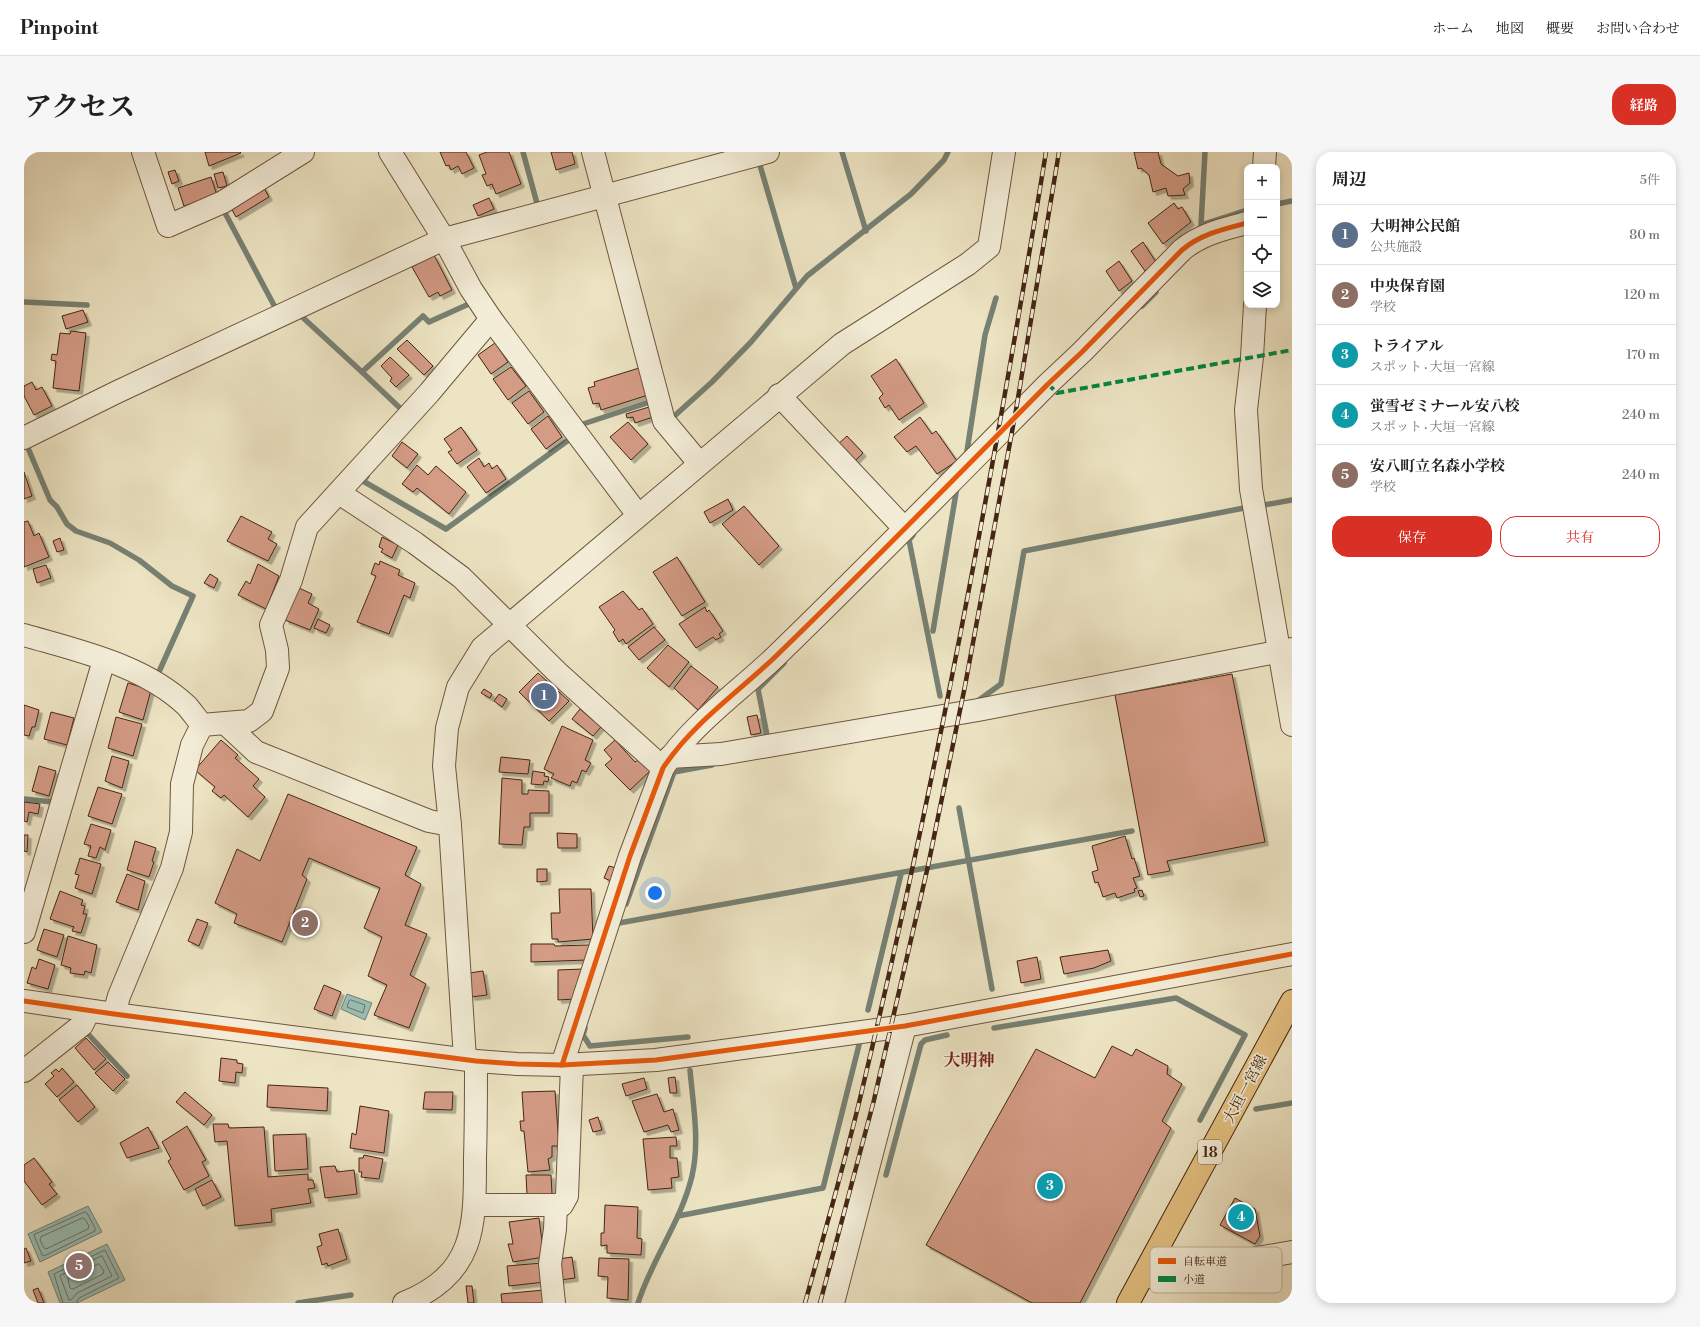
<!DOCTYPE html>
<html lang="ja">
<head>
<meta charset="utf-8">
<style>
  :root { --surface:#fff; --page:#f6f6f6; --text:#202124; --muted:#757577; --line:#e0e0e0; --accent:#d93025 }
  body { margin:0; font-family:"Libre Bodoni","Noto Serif JP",serif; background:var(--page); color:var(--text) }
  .controls { position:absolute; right:12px; top:12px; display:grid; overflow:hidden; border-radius:8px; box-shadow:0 2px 10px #0003 }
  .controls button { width:36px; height:36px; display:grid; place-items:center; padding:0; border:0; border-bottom:1px solid var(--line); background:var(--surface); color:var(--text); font:20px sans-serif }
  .you { position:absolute; left:631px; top:741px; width:14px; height:14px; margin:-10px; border:3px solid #fff; border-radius:50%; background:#1a73e8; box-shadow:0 0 0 6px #1a73e833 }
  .badge { display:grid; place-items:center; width:26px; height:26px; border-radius:50%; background:var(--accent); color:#fff; font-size:13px; font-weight:700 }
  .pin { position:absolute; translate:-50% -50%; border:2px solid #fff; box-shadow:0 1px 4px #0006 }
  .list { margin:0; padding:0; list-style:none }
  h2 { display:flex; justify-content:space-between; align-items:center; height:52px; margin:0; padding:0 16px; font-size:17px }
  h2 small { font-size:13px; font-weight:400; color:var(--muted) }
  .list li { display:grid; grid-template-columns:26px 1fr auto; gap:12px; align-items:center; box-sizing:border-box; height:60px; padding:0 16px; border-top:1px solid var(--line) }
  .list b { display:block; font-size:15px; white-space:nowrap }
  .list p { margin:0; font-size:13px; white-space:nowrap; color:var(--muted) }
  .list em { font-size:13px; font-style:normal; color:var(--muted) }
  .actions { display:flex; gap:8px; padding:12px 16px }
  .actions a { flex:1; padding:9px 0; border:1px solid var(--accent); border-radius:16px; text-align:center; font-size:14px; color:var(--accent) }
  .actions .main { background:var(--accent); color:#fff }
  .icon { flex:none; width:22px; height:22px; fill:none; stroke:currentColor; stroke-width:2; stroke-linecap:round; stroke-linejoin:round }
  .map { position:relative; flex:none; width:1268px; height:1151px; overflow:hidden; border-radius:16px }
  header { display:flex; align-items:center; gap:24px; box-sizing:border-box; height:56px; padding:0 20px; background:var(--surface); border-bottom:1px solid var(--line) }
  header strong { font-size:19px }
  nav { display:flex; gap:22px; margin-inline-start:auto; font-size:14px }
  .intro { display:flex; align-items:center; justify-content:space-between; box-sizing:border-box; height:96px; padding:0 24px }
  h1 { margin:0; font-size:28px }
  .button { padding:10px 18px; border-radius:16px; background:var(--accent); color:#fff; font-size:14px; font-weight:700 }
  main { display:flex; gap:24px; padding:0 24px }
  aside { flex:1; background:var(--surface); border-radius:16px; box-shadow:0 2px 10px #0003 }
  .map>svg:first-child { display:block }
  .water { fill:#99beb5; stroke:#778174 }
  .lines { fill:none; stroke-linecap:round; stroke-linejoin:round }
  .shore { stroke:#6f7264; stroke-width:1 }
  .stream { stroke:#778174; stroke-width:5.5 }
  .building { fill:#d49b85; stroke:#452612; filter:url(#shadow) }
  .minor-casing { stroke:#6f563e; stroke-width:24 }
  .major-casing { stroke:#452612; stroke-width:24 }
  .minor { stroke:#f3edd8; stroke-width:22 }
  .major { stroke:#e6c282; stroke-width:22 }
  .rail-casing { stroke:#452612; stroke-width:4.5 }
  .rail { stroke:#f3edd8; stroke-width:3; stroke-dasharray:9; stroke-linecap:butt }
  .quiet { stroke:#00873e; stroke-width:4; stroke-dasharray:8 4; stroke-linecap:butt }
  .cycleway-casing { stroke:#f3edd8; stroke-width:8 }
  .cycleway { stroke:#e8590c; stroke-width:5 }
  .labels { text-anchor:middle; stroke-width:3.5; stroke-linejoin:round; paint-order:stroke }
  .shield { fill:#f3edd8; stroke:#79624d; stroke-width:1 }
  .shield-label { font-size:14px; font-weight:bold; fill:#452612 }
  .street-label { font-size:15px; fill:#452612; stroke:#f3edd8 }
  .quarter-label { font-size:17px; font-weight:bold; fill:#7a1f14; stroke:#f3edd8 }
  .key { fill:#f3edd8; stroke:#bfb19d; stroke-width:1 }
  .key-label { font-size:11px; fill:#452612 }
</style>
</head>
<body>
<header>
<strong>Pinpoint</strong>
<nav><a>ホーム</a><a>地図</a><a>概要</a><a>お問い合わせ</a></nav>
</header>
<div class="intro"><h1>アクセス</h1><a class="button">経路</a></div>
<main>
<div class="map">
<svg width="1268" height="1151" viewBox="0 0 1268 1151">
  <defs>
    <filter id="shadow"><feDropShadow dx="3.5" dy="3.5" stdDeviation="0" flood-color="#0004"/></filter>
  </defs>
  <rect width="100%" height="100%" fill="#ede4c3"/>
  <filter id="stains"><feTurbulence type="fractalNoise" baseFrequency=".005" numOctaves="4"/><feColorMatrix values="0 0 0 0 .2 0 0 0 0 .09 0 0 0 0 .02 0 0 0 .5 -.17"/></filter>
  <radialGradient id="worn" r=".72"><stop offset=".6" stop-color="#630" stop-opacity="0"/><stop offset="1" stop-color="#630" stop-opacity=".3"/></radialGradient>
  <g class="water">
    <polygon points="323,842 348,851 341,868 317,857"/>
    <polygon points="64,1054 78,1080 16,1110 4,1082"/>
    <polygon points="83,1092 101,1128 53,1151 36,1151 24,1120"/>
  </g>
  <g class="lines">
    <g class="shore">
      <polygon points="327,848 341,853 339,861 323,855 325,849"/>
      <polygon points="61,1060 63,1061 71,1076 71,1079 20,1104 18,1103 10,1083"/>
      <polygon points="59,1066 61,1067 65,1074 64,1077 22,1097 20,1096 16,1088 17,1085"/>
      <polygon points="78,1104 88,1124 53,1141 47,1148 45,1148 36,1124"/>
      <polygon points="75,1112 80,1119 79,1122 49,1137 46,1136 44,1127"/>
      <polyline points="39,1151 30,1122 81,1098 95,1126 55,1146 52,1151"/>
    </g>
    <g class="stream">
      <polyline points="499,0 514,55"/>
      <polyline points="818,0 842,79"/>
      <polyline points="1181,0 1177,73 1223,58"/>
      <polyline points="735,10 772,136"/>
      <polyline points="1253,52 1268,49"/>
      <polyline points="196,60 200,59 252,157"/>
      <polyline points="0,150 63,153"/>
      <polyline points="1118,154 1132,140"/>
      <polyline points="275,162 338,220 399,164 405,170 447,151 446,149"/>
      <polyline points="338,220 377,257"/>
      <polyline points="647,267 688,230 727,190 783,124 887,42 920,8 924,0"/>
      <polyline points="556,273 626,250 627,254"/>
      <polyline points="4,296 26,348 33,355 43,372 52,379 86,391 115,408 148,434 169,444 134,522"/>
      <polyline points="943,299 961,183 972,146"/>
      <polyline points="343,324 339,329 422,377 546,287"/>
      <polyline points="1240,353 1268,348"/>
      <polyline points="889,383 885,388 916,544"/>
      <polyline points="909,479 933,335"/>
      <polyline points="955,548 977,532 1000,399 1220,356"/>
      <polyline points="743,583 734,537 760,511"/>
      <polyline points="0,647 29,650"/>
      <polyline points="935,656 968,837"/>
      <polyline points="602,752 650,620 688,613"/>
      <polyline points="595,771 1108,679"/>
      <polyline points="844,858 877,722"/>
      <polyline points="561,876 559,883 566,894 664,885"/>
      <polyline points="970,876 1152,846 1221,883 1176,968"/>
      <polyline points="64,882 103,924"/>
      <polyline points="1232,957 1268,951"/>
      <polyline points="862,1023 897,892 901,888 923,883"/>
      <polyline points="654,1064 799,1036 835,893"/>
      <polyline points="274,1151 327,1143"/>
      <path d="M614,1151C628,1107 657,1070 668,1024C676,990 669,952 666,918"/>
    </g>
  </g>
  <g class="building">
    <polygon points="181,0 216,0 217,1 185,14"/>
    <polygon points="416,0 442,0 450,16 438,22 434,14 427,18 425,13 422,14"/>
    <polygon points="463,0 485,0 497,32 472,42 468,32 463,34 458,23 462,22 455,3"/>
    <polygon points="527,0 548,0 551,12 532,18"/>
    <polygon points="1110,0 1134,0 1137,12 1154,24 1165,21 1166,31 1159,37 1161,43 1144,44 1142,36 1129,40 1125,23 1117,16 1114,17"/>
    <polygon points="151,18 155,29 148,32 144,20"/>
    <polygon points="199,20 203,34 194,36 190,22"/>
    <polygon points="187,25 193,43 160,54 154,36"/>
    <polygon points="239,34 245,45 212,65 206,54"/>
    <polygon points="465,46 470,57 454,64 449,53"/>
    <polygon points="1150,51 1154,57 1158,55 1167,70 1139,92 1124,71"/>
    <polygon points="1119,90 1132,110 1121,119 1107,99"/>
    <polygon points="410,103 428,138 416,144 414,140 405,145 388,115"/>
    <polygon points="1095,109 1108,129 1095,139 1082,119"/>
    <polygon points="59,158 64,170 42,177 38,164"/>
    <polygon points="47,179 62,181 55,239 29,236 32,209 27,208 28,202 33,203 36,181 46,182"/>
    <polygon points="383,188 409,214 400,223 373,197"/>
    <polygon points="471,191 484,210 467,222 454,203"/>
    <polygon points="366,205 385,223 372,235 366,229 368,226 357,214"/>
    <polygon points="872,207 900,251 875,268 865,253 861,256 855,246 859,242 847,224"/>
    <polygon points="487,215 502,234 484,248 469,227"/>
    <polygon points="615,216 624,243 577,258 575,251 569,252 564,236 571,234 570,230"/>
    <polygon points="8,230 12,238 18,235 28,254 10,263 0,244 0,234"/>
    <polygon points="505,239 520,260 504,272 488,251"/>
    <polygon points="625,255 629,265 611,271 609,265 603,266 602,262"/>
    <polygon points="524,264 538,285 522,297 507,277"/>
    <polygon points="896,265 908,282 912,279 933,309 913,322 892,294 883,300 870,285"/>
    <polygon points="604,270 624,292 607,308 586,285"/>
    <polygon points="437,275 453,298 433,312 424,300 428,298 420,287"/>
    <polygon points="823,284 839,301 829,311 813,293"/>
    <polygon points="378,290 394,302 383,316 368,304"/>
    <polygon points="455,306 460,315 465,311 468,317 473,313 482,327 462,341 443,315"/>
    <polygon points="393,313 404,323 412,314 442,340 425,362 393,336 389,340 378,332"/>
    <polygon points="0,320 8,344 0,347"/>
    <polygon points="704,347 709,358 686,371 680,360"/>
    <polygon points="720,354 755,394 735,413 698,372"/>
    <polygon points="217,364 248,380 244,387 253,392 244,409 203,389"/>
    <polygon points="4,369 10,384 15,381 25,405 0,415 0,370"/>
    <polygon points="358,385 374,393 368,406 357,400 359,397 355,395"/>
    <polygon points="36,386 40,398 33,400 29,389"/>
    <polygon points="653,405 681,450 658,464 629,420"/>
    <polygon points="356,409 376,418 374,423 391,431 386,446 380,443 365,482 333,470 352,424 347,422 351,411 355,413"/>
    <polygon points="234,412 255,424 242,457 214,443 222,429 226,432"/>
    <polygon points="22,413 27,426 13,431 9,417"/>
    <polygon points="186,422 194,427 190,436 180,431"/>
    <polygon points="275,436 288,442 284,451 295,457 286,478 261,468"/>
    <polygon points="599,439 615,458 618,456 629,472 602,492 599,487 595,490 589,480 591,478 575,455"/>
    <polygon points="681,455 683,460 685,458 699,479 695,482 697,485 692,488 689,485 672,496 655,472"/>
    <polygon points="294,467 306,473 302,481 290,476"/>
    <polygon points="630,475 641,488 615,508 604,495"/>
    <polygon points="644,493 665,510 645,535 623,516"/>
    <polygon points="667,514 694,535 674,558 650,536"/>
    <polygon points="514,521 545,549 525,569 495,540"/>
    <polygon points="1208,522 1241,690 1143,709 1146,719 1124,723 1091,543"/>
    <polygon points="104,531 127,538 119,568 95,560"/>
    <polygon points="460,537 468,542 466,546 457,541"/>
    <polygon points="475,542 483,547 478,555 470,549"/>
    <polygon points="0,553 15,558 11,575 8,575 5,584 0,583"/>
    <polygon points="556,557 577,575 569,584 548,567"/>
    <polygon points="27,560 50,566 43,593 20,587"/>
    <polygon points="733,563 737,581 727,583 723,565"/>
    <polygon points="92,565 118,572 109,604 84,596"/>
    <polygon points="538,574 569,588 561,608 567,611 562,620 558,618 553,631 548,629 546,634 527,626 530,622 520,617"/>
    <polygon points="197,588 214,603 211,606 235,627 229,634 241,645 224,665 200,643 197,646 188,639 191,635 171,618"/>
    <polygon points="591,588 611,610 616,607 626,619 606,638 581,613 588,607 580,598"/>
    <polygon points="88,604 105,609 98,636 81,629"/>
    <polygon points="477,605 506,608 504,622 475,620"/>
    <polygon points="15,614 32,619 25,644 8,639"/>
    <polygon points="509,619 521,621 520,624 525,625 524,630 520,629 519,633 507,632"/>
    <polygon points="478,626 498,628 498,642 504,642 504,638 525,639 525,661 506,661 506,675 500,675 498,693 475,692"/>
    <polygon points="74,635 98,642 88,672 64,664"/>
    <polygon points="264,642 393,695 381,723 397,732 381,773 403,782 386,823 402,832 385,876 350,863 363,833 344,824 358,785 340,776 356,736 285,706 278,723 283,727 258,790 210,771 213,762 191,751 213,697 236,709"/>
    <polygon points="0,650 16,652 14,662 5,660 3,670 0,669"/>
    <polygon points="67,672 87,678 81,698 76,695 72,706 64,704 67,694 60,692"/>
    <polygon points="533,681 553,682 553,696 534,696"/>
    <polygon points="0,683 4,683 3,700 0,699"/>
    <polygon points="1101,684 1108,707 1110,706 1116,724 1109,726 1113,736 1110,737 1111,740 1093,746 1091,741 1079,745 1074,730 1071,731 1068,720 1074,718 1068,694"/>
    <polygon points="111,689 132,696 128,709 130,710 125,725 103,718"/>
    <polygon points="56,706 77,712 68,742 51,736 55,723 51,722"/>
    <polygon points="585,714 592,716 587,729 580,726"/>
    <polygon points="513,717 523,717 523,729 513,730"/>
    <polygon points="103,722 121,729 114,758 92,750"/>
    <polygon points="535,737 567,737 569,787 534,790 534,787 528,787 527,761 536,761"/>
    <polygon points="1118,738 1120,744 1116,745 1114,739"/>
    <polygon points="36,739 59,748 57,753 61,754 59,762 63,762 57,781 48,779 50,775 26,767"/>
    <polygon points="173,767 184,771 175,794 164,789"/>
    <polygon points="20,777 40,783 33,805 13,798"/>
    <polygon points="44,784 73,793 67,821 61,819 60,823 46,821 47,816 37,813"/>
    <polygon points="507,792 530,792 531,794 565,793 563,808 507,810"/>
    <polygon points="1084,798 1087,809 1070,816 1040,822 1036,805"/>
    <polygon points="1013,805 1017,827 997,831 993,809"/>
    <polygon points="15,807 31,813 24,837 3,831 8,815 12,817"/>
    <polygon points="559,817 550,847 534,848 534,818"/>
    <polygon points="459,819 463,843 447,845 445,821"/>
    <polygon points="300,833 317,840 308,864 290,857"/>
    <polygon points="62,886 82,907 70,918 51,896"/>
    <polygon points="1088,894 1108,904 1112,897 1144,914 1143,922 1158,932 1138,969 1147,976 1056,1151 1008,1151 902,1093 1012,897 1071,926"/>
    <polygon points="197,906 213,908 213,911 219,912 218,921 212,920 211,931 195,929"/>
    <polygon points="84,910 101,927 89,939 71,921"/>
    <polygon points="38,916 50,930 33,945 21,932 30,924 27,921 32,917 35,920"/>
    <polygon points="651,925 653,941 646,941 644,926"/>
    <polygon points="620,926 623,937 602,944 598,932"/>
    <polygon points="53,933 71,955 54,970 35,948"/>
    <polygon points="244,933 304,936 303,959 243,955"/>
    <polygon points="531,939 535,994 528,994 528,1005 524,1007 526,1018 504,1020 500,979 497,979 496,969 500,969 498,940"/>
    <polygon points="161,940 188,963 180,973 152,950"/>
    <polygon points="401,940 429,940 428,958 399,957"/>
    <polygon points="633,942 640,960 649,957 655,978 647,980 644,973 620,980 608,949"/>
    <polygon points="336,954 365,959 360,1001 326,996 328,981 332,983"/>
    <polygon points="574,965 578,978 569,980 565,968"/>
    <polygon points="189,972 204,972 205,976 240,975 244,1025 284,1022 284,1028 289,1028 291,1036 284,1037 287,1051 247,1057 248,1070 211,1074 203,989 191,990"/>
    <polygon points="163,974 182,1008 178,1010 185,1024 160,1038 144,1009 147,1007 138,990"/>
    <polygon points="124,975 135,996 103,1006 96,991"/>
    <polygon points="282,982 284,1017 251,1019 249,983"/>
    <polygon points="652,985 653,994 646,994 646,1006 653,1006 655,1025 647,1026 648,1036 624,1038 619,987"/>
    <polygon points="340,1003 359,1007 355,1027 337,1025 338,1020 335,1020 335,1006 339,1006"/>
    <polygon points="10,1006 28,1030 25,1032 33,1042 18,1053 0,1029 0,1013"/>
    <polygon points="311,1014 313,1020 330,1018 333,1042 301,1046 296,1015"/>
    <polygon points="502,1023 527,1023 528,1042 503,1043"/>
    <polygon points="188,1028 197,1045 179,1054 171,1037"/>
    <polygon points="1211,1046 1231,1057 1236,1084 1231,1092 1196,1073"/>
    <polygon points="581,1053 614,1055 613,1086 618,1087 617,1103 583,1101 583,1093 577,1094 577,1081 580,1081"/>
    <polygon points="515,1066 520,1105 489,1110 484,1092 489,1092 485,1070"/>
    <polygon points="314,1077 323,1107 304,1114 303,1111 298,1113 293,1095 298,1093 295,1082"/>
    <polygon points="2,1096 7,1109 0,1111 0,1097"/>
    <polygon points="548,1105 551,1126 536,1128 534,1107"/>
    <polygon points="575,1106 605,1107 604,1148 583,1146 584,1125 574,1124"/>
    <polygon points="518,1111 521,1130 485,1134 483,1114"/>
    <polygon points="442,1134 448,1134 450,1151 444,1151"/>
    <polygon points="14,1136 20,1151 14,1151 9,1138"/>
    <polygon points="520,1138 521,1151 478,1151 477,1142"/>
  </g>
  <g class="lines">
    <defs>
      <g id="minor">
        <polyline points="119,0 144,74 199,50 279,0"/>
        <polyline points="569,0 640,269 675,311"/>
        <polyline points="1240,15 1241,0"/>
        <polyline points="1231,153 1228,205 1222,258 1227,337 1268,573"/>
        <polyline points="467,167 614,363"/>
        <polyline points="755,243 880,376"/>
        <polyline points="0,286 93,240 420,87 744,0"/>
        <polyline points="315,341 391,391 437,425 535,522 639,616"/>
        <path d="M0,483C55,499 120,513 163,554C168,560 173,567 178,573"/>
        <polyline points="202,572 232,600 405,669 426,673 441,907"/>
        <polyline points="646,605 697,602 954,558 1268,497"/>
        <polyline points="426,673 420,614 423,576 434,535 458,496 818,192 944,112 965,95 980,0"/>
        <polyline points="0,780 80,508"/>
        <polyline points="0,849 90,862 452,909 493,912 538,913 632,908 881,874 1268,802"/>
        <polyline points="90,862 95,844 148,716 157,680 158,632 168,593 178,573 225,569 238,559 254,516 253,498 247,473 267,428 283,375 405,241 467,167 447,137 420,87 366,0"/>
        <path d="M538,913L606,704L639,616C667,573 713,541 750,506C843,416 933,324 1024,232L1058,200L1158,98C1177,82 1200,77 1223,71"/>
        <polyline points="0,919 58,873 65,859"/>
        <polyline points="451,1053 538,1053 543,1044 548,913"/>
        <polyline points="1118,1126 1268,1100"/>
        <path d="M380,1151C452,1122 451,1074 451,1006C452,974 452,941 452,909"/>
        <polyline points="530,1151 526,1112 531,1077 532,1053"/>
        <polyline points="809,1151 881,874"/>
      </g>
      <polyline id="major" points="1104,1151 1268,849"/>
    </defs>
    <use href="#minor" class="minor-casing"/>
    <use href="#major" class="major-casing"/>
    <use href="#minor" class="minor"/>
    <use href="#major" class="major"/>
    <defs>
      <g id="rail">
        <path d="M781,1151C801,1079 822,1007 839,934C913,625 971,313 1022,0"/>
        <polyline points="796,1151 850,948 904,714 941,534 992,258 1035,0"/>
      </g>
    </defs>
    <use href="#rail" class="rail-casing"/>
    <use href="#rail" class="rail"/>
    <polyline class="quiet" points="1024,232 1033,241 1268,198"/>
    <defs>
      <g id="cycleway">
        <polyline points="0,849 90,862 452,909 493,912 538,913 632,908 881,874 1268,802"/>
        <path d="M538,913L606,704L639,616C667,573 713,541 750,506C843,416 933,324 1024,232L1058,200L1158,98C1177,82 1200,77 1223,71"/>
      </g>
    </defs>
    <use href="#cycleway" class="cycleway-casing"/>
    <use href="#cycleway" class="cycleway"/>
  </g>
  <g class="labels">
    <rect class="shield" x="1174" y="988" width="24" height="24" rx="3"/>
    <g class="shield-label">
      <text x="1186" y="1005">18</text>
    </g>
    <g class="street-label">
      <text transform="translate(1221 937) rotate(-62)" y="5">大垣一宮線</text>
    </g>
    <g class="quarter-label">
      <text x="945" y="914">大明神</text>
    </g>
  </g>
  <rect x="1126" y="1095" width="132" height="46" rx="6" class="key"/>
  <rect x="1134" y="1106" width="18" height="6" fill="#e8590c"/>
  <rect x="1134" y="1124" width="18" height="6" fill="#00873e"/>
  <g class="key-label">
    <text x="1159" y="1113">自転車道</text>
    <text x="1159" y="1131">小道</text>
  </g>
  <rect width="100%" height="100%" filter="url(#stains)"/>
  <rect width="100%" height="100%" fill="url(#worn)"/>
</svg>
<div class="controls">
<button>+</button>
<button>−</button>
<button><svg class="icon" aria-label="locate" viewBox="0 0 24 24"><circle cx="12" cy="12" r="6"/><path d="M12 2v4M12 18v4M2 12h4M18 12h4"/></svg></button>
<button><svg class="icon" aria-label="layers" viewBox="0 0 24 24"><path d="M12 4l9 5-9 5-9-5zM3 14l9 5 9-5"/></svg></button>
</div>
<div class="you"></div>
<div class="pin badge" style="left:520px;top:544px;background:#5c6f8a">1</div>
<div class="pin badge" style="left:281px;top:771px;background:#8d6e63">2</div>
<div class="pin badge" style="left:1026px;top:1034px;background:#0f9aa8">3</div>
<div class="pin badge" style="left:1217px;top:1065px;background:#0f9aa8">4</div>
<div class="pin badge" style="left:55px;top:1114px;background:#8d6e63">5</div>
</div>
<aside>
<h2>周辺<small>5件</small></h2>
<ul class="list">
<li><span class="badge" style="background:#5c6f8a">1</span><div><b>大明神公民館</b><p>公共施設</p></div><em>80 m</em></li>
<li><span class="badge" style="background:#8d6e63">2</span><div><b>中央保育園</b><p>学校</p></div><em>120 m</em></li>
<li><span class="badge" style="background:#0f9aa8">3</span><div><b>トライアル</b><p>スポット · 大垣一宮線</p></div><em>170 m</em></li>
<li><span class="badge" style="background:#0f9aa8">4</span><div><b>蛍雪ゼミナール安八校</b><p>スポット · 大垣一宮線</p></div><em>240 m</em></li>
<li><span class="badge" style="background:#8d6e63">5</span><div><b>安八町立名森小学校</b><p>学校</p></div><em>240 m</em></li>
</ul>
<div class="actions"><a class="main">保存</a><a>共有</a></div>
</aside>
</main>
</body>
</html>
